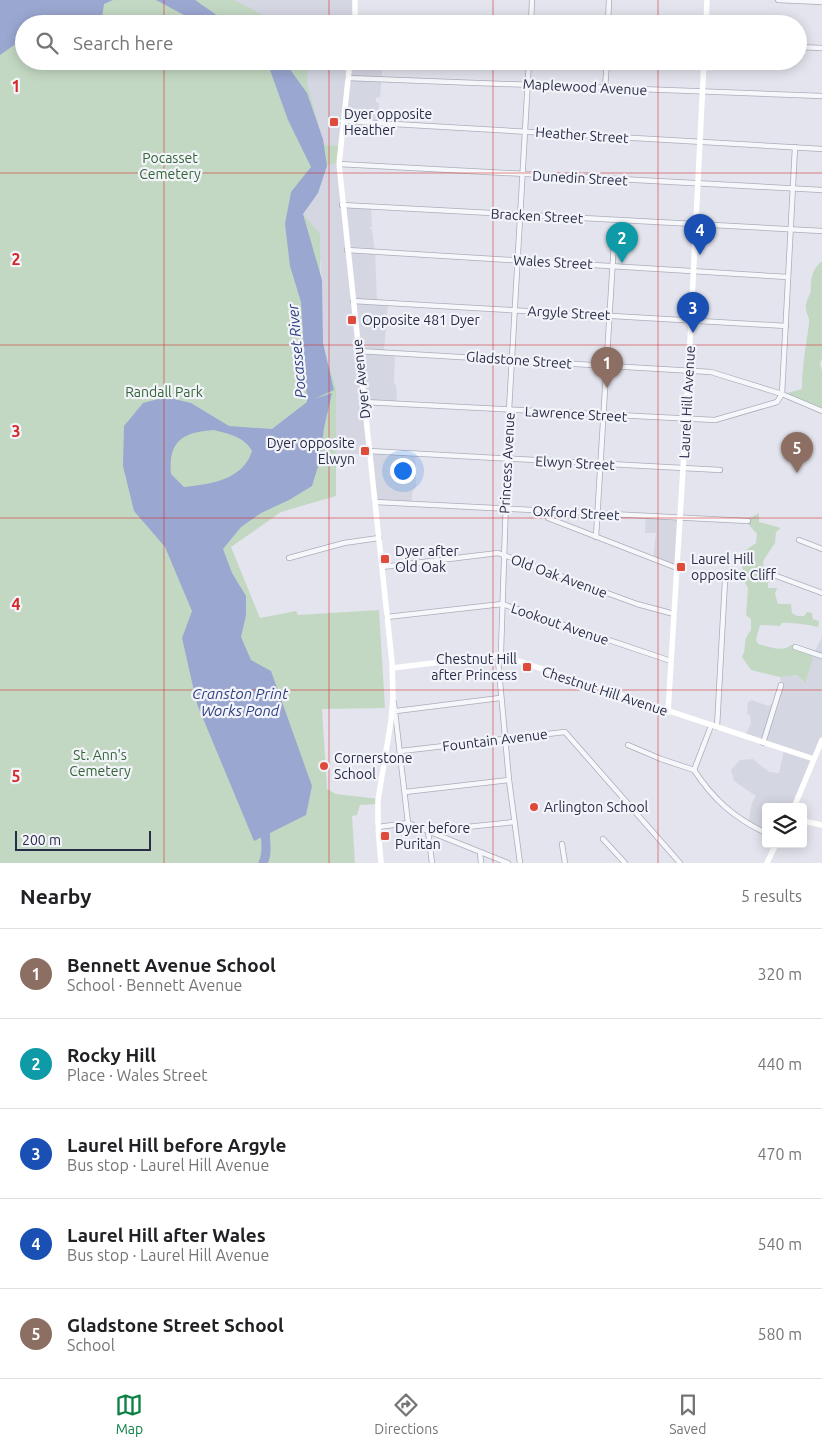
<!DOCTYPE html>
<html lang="en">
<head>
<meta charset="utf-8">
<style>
  :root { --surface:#fff; --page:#f6f6f6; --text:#202124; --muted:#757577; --line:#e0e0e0; --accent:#0b8043 }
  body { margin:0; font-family:Ubuntu,sans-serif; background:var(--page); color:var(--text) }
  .controls { position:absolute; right:15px; bottom:15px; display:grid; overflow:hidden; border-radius:5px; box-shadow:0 2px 12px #0003 }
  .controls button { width:45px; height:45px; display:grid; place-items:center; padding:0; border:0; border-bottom:1px solid var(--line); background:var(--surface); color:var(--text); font:25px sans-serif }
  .scale { position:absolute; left:15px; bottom:12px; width:136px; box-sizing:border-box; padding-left:5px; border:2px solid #282c47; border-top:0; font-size:14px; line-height:18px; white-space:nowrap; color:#282c47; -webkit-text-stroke:4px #f3f4f9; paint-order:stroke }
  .you { position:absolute; left:402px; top:470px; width:18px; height:18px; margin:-12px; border:4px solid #fff; border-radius:50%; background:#1a73e8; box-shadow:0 0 0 8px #1a73e833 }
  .badge { display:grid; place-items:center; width:32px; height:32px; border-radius:50%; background:var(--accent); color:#fff; font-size:16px; font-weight:700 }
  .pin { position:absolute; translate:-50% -41px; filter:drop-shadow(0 1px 2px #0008) }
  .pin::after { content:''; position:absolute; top:26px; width:18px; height:15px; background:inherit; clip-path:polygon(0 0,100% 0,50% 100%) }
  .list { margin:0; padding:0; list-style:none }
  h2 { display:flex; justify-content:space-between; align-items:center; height:65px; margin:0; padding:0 20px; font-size:21px }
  h2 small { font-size:16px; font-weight:400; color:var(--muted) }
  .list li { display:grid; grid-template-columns:32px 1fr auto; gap:15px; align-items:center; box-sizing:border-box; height:90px; padding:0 20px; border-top:1px solid var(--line) }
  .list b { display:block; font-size:19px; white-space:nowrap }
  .list p { margin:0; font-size:16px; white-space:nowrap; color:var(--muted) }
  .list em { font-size:16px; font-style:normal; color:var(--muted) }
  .icon { flex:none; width:28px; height:28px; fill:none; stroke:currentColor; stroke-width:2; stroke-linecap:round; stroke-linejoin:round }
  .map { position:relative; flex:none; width:822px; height:863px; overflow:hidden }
  .search { position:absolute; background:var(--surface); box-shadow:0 2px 12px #0003; left:15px; right:15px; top:15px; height:55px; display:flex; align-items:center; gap:12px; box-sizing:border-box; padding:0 18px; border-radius:28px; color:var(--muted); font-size:19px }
  .sheet { height:515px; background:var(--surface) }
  nav { display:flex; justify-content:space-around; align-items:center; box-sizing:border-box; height:70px; border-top:1px solid var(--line); background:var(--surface); font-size:14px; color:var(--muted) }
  nav a { display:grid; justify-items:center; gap:2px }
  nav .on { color:var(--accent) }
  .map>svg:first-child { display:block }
  .built { fill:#d4d6e2 }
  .green { fill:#c3d8c3 }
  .water { fill:#9aa7d0; fill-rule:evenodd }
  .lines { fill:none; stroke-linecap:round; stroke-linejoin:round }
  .river { stroke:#9aa7d0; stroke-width:9 }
  .street-casing { stroke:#abadbb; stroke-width:6 }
  .street { stroke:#f6f7fa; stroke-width:4.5 }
  .secondary { stroke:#fff; stroke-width:5.5 }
  .grid { fill:none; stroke:#d62828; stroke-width:1; stroke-opacity:0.55 }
  .poi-dot { fill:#de4b3b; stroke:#f3f4f9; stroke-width:2 }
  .labels { text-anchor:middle; stroke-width:4.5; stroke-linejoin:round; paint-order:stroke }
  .street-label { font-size:14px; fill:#282c47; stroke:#f3f4f9 }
  .poi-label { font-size:14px; fill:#282c47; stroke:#f3f4f9; text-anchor:start }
  .park-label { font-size:14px; fill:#346537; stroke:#f3f4f9 }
  .water-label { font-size:15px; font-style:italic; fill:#2d3e81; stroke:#f3f4f9 }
  .grid-label { font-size:16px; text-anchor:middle; font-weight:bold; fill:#d62828; stroke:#f3f4f9; stroke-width:4.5; stroke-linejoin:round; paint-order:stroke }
</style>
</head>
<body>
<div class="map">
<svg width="822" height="863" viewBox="0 0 822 863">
  <rect width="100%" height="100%" fill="#e3e4ed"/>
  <g class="built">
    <polygon points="200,0 355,0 355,24 249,24"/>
    <polygon points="287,61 383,61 380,97 376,98 376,102 379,103 378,122 344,120 339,146 322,146 322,135 314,113"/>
    <polygon points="339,163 343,204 371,206 372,227 368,228 372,229 375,252 377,301 388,303 384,351 395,353 394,383 396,385 397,403 364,402 369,450 415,454 416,486 412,493 412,503 376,502 369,454 323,454 321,262 316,248 306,235 302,211 326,165"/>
    <polygon points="646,517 680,519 677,567 653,559 656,533 645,533"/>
    <polygon points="822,637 822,741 794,807 766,807 766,832 748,823 752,803 756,796 734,781 731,770 740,760 753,759 769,772 779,773 784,750 745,736 751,723 750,715 747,714 748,702 752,700 768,706 777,701 782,689 780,677 797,675 804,683 814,653"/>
  </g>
  <g class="green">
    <polygon points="0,0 234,0 280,24 24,24 24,61 308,61 307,83 324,145 339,146 339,163 326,165 303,214 320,234 321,342 336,388 336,496 281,512 231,547 260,618 296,611 298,615 379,610 385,708 322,709 327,789 336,794 379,799 379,804 360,805 357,815 352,816 355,863 0,863"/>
    <path d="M822,261V359L820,364L822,371V410L784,394L802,389C802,367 806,345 809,324C810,317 806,314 806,309C805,302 809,297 811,291C810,280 812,269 822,261Z"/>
    <path d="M759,513V522L781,528L776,532L775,543L763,561L764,573L775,575V578L768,583V588H777L775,594L778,604H791L792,613L797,616H804L807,612L812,613L813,619L819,621L818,627C811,625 787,622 782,623L780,626L760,625L756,640L758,644C769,646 782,653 791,645L814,654L805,683L797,675L780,677L751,670L742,657C748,645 741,643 751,630V619L746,615L748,588L743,579L742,562L746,550L756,543L757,534L749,525L748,519Z"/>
  </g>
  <g class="water">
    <polygon points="0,0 113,0 104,4 101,24 24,24 24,43 17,43 0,55"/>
    <polygon points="156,0 195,0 218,16 237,24 201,24"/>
    <path d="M258,61H284L307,93L323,139L327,166L318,193L303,214L322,280L323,343L334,390L314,399L332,393L324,428L320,460L312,486L289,500L261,513L241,527L223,549L232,573L246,596V615L241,637L251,660L271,671L312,786L306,815L254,841L197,704L182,638L192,611L165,547L134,511L123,466L124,426L143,403L166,397L191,403L229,426L272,429L307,402L301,302L290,266L285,224L291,192L311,167L288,120L270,70ZM214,430C229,434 245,437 252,451C243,480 211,484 184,487L171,474C168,441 183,432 214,430Z"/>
  </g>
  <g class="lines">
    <path class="river" d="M263,863C269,851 264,841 266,828"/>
    <defs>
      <g id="street">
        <polyline points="778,0 822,2"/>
        <polyline points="531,24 532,0"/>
        <polyline points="608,24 609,0"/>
        <polyline points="798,47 822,48"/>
        <polyline points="348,78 822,96"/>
        <polyline points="605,88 607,61"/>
        <polyline points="342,121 822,149"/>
        <polyline points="339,164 822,190"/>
        <polyline points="342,205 822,231"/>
        <polyline points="347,250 788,277"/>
        <polyline points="353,301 786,326"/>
        <polyline points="358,351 711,372 782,394 822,411"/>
        <polyline points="364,402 715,420 777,402 782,394 795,147"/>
        <polyline points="369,451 720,470"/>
        <polyline points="375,502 748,521"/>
        <polyline points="541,511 548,518 677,568"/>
        <polyline points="596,537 614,242"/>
        <polyline points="799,540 822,549"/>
        <polyline points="289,558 344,543 379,538"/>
        <polyline points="382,567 498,553 637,604 674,614"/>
        <polyline points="771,574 822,593"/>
        <polyline points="387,617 502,604 671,661"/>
        <polyline points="795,647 822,656"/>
        <polyline points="394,703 408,823"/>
        <polyline points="396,711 500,698"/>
        <polyline points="717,727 725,581 729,575"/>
        <polyline points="763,743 781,685"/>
        <polyline points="628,745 661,759 694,770"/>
        <polyline points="401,751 565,732 680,863"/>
        <path d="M694,770C713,799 734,818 766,833"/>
        <polyline points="694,770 711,726"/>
        <polyline points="405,792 509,780"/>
        <polyline points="378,827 408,823 508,863"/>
        <polyline points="603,839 625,863"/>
        <polyline points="562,844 565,863"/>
        <polyline points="480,852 481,863"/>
        <polyline points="432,863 428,831 514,822"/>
        <polyline points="520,863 509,780 498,660 501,651 509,410 529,61"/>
      </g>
    </defs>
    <use href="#street" class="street-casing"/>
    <use href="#street" class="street"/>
    <g class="secondary">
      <polyline points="355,24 355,0"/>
      <polyline points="706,24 707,0"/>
      <polyline points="350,61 339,164 392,662 393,698 391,721 378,800 378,827 381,863"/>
      <polyline points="392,668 500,655 814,759"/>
      <polyline points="668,712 686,420 704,61"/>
      <polyline points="794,807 822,740"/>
      <polyline points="803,821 822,825"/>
      <polyline points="767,863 776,844"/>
    </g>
  </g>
  <path class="grid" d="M164,0V24M329,0V24M493,0V24M658,0V24M164,61V863M329,61V863M493,61V863M658,61V863M0,173H822M0,345H822M0,518H822M0,690H822"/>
  <g class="poi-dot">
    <rect x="329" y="117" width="10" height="10" rx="2.5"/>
    <rect x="347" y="315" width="10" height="10" rx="2.5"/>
    <rect x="360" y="446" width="10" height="10" rx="2.5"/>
    <rect x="380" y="554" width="10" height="10" rx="2.5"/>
    <rect x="676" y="562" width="10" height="10" rx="2.5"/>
    <rect x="522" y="662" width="10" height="10" rx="2.5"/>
    <circle cx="324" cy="766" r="5"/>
    <circle cx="534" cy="807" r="5"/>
    <rect x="380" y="831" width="10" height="10" rx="2.5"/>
  </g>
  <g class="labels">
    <g class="street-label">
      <text transform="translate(585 87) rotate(3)" y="5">Maplewood Avenue</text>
      <text transform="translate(582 135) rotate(4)" y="5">Heather Street</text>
      <text transform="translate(580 178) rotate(3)" y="5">Dunedin Street</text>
      <text transform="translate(537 216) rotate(3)" y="5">Bracken Street</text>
      <text transform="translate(553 262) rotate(3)" y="5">Wales Street</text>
      <text transform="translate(569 313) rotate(3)" y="5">Argyle Street</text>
      <text transform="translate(519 360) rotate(4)" y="5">Gladstone Street</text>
      <text transform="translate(361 379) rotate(-96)" y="5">Dyer Avenue</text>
      <text transform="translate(687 402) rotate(-87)" y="5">Laurel Hill Avenue</text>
      <text transform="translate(576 414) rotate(3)" y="5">Lawrence Street</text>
      <text transform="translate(507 463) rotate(-87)" y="5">Princess Avenue</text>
      <text transform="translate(575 463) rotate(3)" y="5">Elwyn Street</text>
      <text transform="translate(576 513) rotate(3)" y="5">Oxford Street</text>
      <text transform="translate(559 576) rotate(20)" y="5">Old Oak Avenue</text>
      <text transform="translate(560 624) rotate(19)" y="5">Lookout Avenue</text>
      <text transform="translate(605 691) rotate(18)" y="5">Chestnut Hill Avenue</text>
      <text transform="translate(495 740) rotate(-7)" y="5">Fountain Avenue</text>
    </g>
    <g class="poi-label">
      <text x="344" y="119">Dyer opposite<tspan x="344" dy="16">Heather</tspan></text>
      <text x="362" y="325">Opposite 481 Dyer</text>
      <text x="355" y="448" text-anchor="end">Dyer opposite<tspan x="355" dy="16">Elwyn</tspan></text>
      <text x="395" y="556">Dyer after<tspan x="395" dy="16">Old Oak</tspan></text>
      <text x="691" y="564">Laurel Hill<tspan x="691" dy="16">opposite Cliff</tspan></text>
      <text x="517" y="664" text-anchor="end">Chestnut Hill<tspan x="517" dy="16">after Princess</tspan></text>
      <text x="334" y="763">Cornerstone<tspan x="334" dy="16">School</tspan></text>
      <text x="544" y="812">Arlington School</text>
      <text x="395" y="833">Dyer before<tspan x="395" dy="16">Puritan</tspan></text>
    </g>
    <g class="park-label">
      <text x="170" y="163">Pocasset<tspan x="170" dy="16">Cemetery</tspan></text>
      <text x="164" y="397">Randall Park</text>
      <text x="100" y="760">St. Ann's<tspan x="100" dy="16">Cemetery</tspan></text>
    </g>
    <g class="water-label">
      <text transform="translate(297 351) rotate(-95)" y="5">Pocasset River</text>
      <text x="240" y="699">Cranston Print<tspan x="240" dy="17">Works Pond</tspan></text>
    </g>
  </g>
  <g class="grid-label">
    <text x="16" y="92">1</text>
    <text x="16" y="265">2</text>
    <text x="16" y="437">3</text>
    <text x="16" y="610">4</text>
    <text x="16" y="782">5</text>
  </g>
</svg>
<div class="controls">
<button><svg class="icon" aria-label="layers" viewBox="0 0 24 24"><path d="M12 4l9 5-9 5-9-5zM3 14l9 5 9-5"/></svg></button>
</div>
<div class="scale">200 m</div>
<div class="you"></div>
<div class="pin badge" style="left:607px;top:388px;background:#8d6e63">1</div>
<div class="pin badge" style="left:622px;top:263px;background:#0f9aa8">2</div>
<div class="pin badge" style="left:693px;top:333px;background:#1a4fb4">3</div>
<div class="pin badge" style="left:700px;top:255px;background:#1a4fb4">4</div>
<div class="pin badge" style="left:797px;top:473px;background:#8d6e63">5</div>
<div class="search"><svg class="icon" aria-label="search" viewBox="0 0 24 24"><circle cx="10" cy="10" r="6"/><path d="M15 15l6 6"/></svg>Search here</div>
</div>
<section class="sheet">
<h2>Nearby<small>5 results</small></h2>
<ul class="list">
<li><span class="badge" style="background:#8d6e63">1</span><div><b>Bennett Avenue School</b><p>School · Bennett Avenue</p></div><em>320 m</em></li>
<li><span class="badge" style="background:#0f9aa8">2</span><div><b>Rocky Hill</b><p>Place · Wales Street</p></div><em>440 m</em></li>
<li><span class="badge" style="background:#1a4fb4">3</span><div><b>Laurel Hill before Argyle</b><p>Bus stop · Laurel Hill Avenue</p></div><em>470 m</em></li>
<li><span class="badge" style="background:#1a4fb4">4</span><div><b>Laurel Hill after Wales</b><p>Bus stop · Laurel Hill Avenue</p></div><em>540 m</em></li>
<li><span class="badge" style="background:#8d6e63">5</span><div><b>Gladstone Street School</b><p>School</p></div><em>580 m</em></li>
</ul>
</section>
<nav>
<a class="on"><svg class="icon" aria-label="map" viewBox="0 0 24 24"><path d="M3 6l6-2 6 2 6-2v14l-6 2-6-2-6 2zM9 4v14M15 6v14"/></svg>Map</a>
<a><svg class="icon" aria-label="directions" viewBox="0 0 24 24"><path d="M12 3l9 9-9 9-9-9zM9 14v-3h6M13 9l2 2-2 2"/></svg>Directions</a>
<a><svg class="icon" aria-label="saved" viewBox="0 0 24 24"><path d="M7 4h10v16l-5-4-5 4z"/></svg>Saved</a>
</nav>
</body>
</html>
